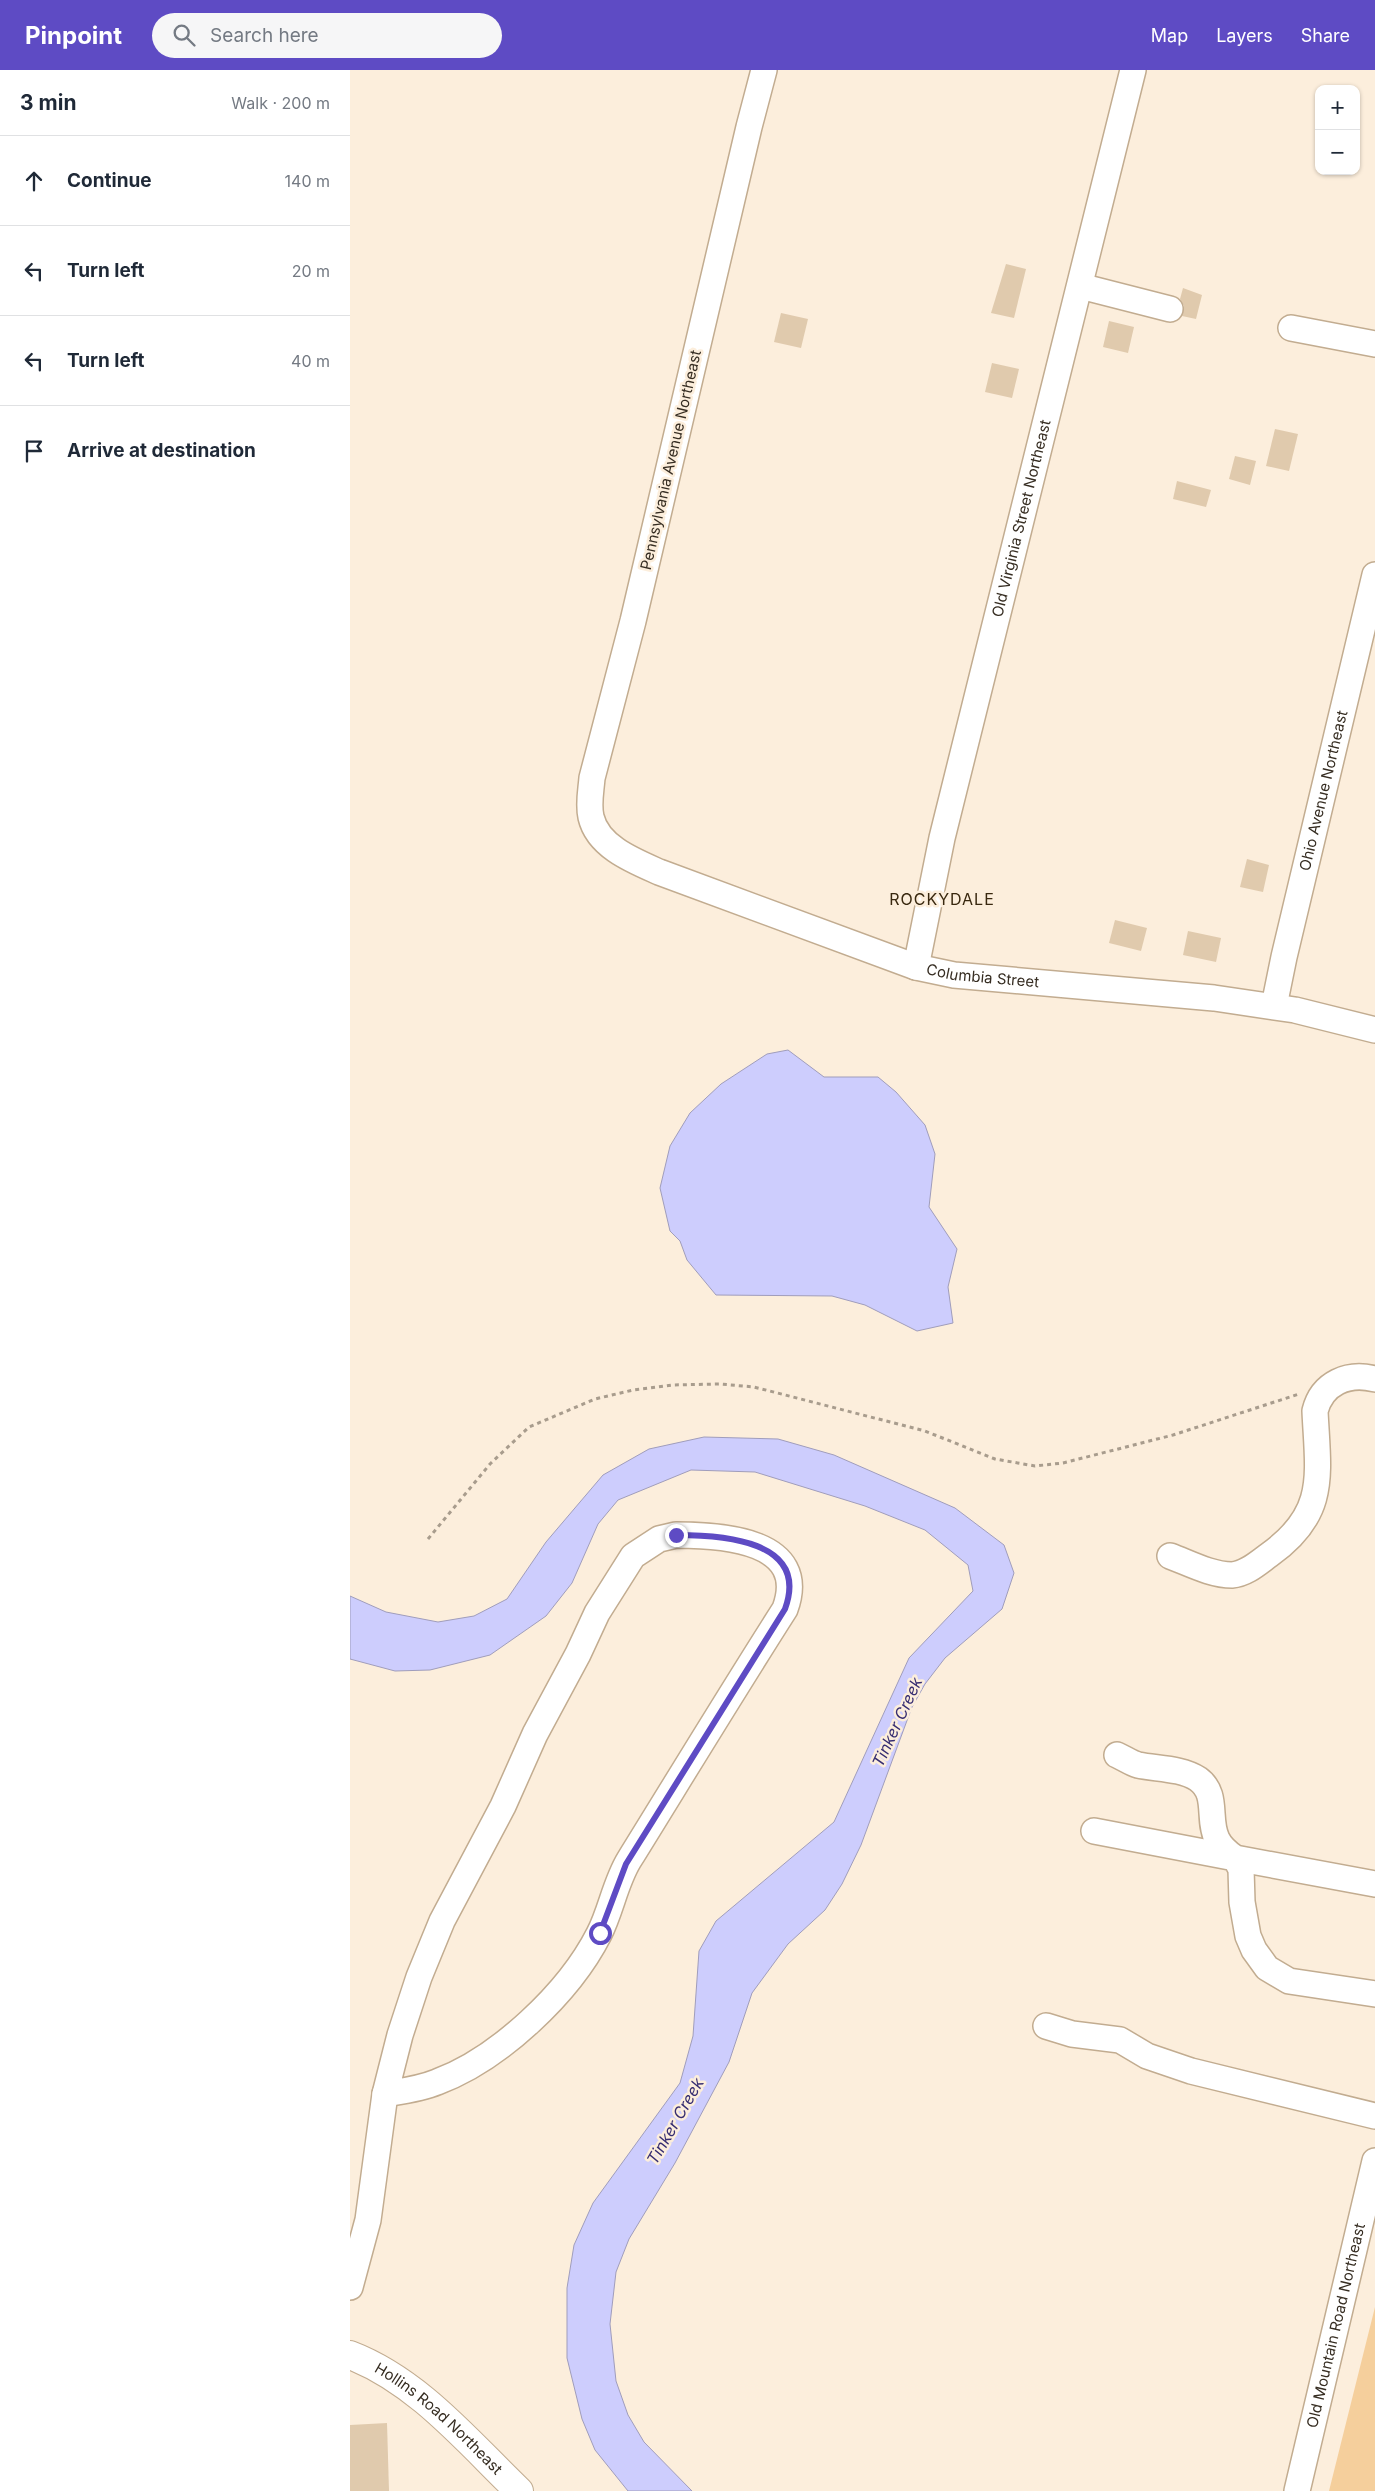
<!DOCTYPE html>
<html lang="en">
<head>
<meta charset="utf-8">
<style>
  :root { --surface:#fff; --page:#f6f6f7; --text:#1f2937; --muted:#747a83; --line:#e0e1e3; --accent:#5e4bc4 }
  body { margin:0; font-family:Inter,sans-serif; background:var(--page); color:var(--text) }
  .controls { position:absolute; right:15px; top:15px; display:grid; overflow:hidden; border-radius:10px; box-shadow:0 1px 4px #0004 }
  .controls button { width:45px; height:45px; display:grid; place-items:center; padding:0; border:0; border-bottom:1px solid var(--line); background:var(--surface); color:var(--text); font:25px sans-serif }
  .stop { position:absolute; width:15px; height:15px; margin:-11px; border:4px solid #5e4bc4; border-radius:50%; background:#fff }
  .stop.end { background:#5e4bc4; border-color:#fff; box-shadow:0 1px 5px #0008 }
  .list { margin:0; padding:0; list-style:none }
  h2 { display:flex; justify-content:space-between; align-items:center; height:65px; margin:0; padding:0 20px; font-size:21px }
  h2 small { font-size:16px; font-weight:400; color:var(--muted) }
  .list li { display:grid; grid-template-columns:32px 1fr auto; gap:15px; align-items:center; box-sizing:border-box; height:90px; padding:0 20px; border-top:1px solid var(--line) }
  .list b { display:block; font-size:19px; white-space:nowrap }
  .list em { font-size:16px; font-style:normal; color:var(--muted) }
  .icon { flex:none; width:28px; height:28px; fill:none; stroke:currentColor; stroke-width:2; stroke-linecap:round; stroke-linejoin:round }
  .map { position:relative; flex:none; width:1025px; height:2421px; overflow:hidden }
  header { display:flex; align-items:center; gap:30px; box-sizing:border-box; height:70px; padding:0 25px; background:var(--accent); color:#fff }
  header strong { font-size:24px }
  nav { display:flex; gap:28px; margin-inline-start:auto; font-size:18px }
  .search { width:350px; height:45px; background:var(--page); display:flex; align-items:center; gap:12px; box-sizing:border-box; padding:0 18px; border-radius:28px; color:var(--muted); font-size:19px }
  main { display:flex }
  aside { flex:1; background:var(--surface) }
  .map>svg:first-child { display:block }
  .green { fill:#f5cf9c }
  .water { fill:#cdcdfd; stroke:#a09dbb }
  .building { fill:#e0caad }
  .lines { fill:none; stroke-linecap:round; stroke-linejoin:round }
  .minor-casing { stroke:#c2ac90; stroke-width:28 }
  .major-casing { stroke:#c2ac90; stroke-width:30 }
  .path { stroke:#a89c8d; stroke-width:3; stroke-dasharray:4 4; stroke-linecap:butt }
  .minor { stroke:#fff; stroke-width:25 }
  .major { stroke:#fff; stroke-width:28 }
  .route { stroke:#5e4bc4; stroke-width:6 }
  .labels { text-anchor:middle; stroke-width:5; stroke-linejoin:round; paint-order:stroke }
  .street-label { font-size:15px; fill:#362d22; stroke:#fceedc }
  .neighbourhood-label { font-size:16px; letter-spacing:1px; fill:#39280f; stroke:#fceedc }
  .water-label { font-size:16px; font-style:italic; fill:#362d71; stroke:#fceedc }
</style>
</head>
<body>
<header>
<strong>Pinpoint</strong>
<div class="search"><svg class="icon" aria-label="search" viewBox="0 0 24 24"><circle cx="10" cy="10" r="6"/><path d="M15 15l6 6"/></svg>Search here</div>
<nav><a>Map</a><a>Layers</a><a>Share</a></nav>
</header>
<main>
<aside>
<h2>3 min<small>Walk · 200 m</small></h2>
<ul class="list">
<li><svg class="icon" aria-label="ahead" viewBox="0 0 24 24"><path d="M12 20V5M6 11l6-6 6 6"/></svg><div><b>Continue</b></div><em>140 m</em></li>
<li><svg class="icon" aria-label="left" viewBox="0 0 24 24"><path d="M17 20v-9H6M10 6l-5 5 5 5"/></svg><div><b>Turn left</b></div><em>20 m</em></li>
<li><svg class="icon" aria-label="left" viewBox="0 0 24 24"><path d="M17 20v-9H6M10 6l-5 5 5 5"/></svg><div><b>Turn left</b></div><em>40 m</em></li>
<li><svg class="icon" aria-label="arrive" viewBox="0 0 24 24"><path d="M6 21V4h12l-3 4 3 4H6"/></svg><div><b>Arrive at destination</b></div></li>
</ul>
</aside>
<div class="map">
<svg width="1025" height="2421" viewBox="0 0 1025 2421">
  <rect width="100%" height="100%" fill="#fceedc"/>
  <polygon class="green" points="1025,2237 1025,2421 979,2421"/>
  <g class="water">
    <polygon points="438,980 474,1007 528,1007 546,1022 575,1055 585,1084 579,1137 607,1179 598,1217 603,1253 567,1261 515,1235 482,1226 366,1225 337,1190 330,1171 320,1161 310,1118 320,1076 340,1043 371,1014 417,984"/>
    <polygon points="354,1367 428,1369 484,1385 605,1438 654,1475 664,1503 652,1539 595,1588 575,1614 562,1637 511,1775 492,1814 475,1840 438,1874 402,1923 379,1992 325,2093 279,2169 266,2202 260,2254 266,2311 278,2345 294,2372 342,2421 278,2421 245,2380 232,2349 217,2288 217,2218 224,2175 243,2133 330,2013 343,1966 349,1881 366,1851 484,1752 559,1588 623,1521 618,1495 575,1460 515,1436 405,1402 341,1400 268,1430 248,1454 222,1513 196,1546 140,1585 80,1600 45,1601 0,1589 0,1526 36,1542 88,1552 124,1546 157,1529 196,1472 253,1405 299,1379"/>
  </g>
  <g class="building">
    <polygon points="656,194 676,199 664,248 641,243"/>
    <polygon points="833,218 852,225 846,249 832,246 834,236 830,229"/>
    <polygon points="431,243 458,249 451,278 424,272"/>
    <polygon points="759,251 784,257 778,283 753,277"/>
    <polygon points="642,293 669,299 662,328 635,322"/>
    <polygon points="925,359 948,364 939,401 916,396"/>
    <polygon points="885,386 906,391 900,415 879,409"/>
    <polygon points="827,411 861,420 856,437 823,429"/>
    <polygon points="897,789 919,795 913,822 890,817"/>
    <polygon points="765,850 797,858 791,881 759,873"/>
    <polygon points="838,861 871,868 866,892 833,885"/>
    <polygon points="37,2353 39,2421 0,2421 0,2355"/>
  </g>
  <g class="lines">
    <defs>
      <g id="minor">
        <path id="s1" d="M414,0L399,57L283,551L242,708C241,721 238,734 241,747C248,777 284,791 309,802L566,897L604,905L864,928L945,940L1025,960"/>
        <polyline points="730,216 820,239"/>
        <polyline points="941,258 1025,274"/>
        <path id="s2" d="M566,897L592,768L783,0"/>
        <path id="s3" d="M924,936L934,887L1025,505"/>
        <path d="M326,1465C372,1465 460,1470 435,1539C382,1622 331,1706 279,1790C265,1813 261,1841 249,1864C219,1923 149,1989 87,2012C70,2019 53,2021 35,2024L50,1965L69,1907L92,1851L153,1736L185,1664L228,1584L247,1543L283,1486L309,1469Z"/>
        <path d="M820,1486C839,1493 861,1505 882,1505C896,1504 908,1493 919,1485C978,1443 968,1405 965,1341C972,1313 998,1302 1025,1309"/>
        <path d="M767,1685C774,1688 781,1693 788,1695C807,1699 831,1698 848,1709C869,1724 857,1749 867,1769C871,1778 878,1783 885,1788L1025,1814"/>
        <polyline points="744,1761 885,1788 891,1799 892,1832 898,1866 904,1880 917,1898 939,1911 1025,1924"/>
        <polyline points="696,1956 722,1964 770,1970 797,1986 841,2001 1025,2046"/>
        <polyline points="0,2217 18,2150 35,2024"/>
        <path id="s4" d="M947,2421L1025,2091"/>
      </g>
      <g id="major">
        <path id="s5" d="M0,2285C68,2311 118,2372 169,2421"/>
      </g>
    </defs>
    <use href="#minor" class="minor-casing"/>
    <use href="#major" class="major-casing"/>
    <polyline class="path" points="78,1469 140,1394 179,1357 245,1329 283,1320 322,1315 370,1314 404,1317 575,1361 645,1389 685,1396 713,1393 823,1365 949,1324"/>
    <use href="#minor" class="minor"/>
    <use href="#major" class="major"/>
  </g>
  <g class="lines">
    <path class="route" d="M250,1863L276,1794L435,1539C460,1470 372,1465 326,1465"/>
  </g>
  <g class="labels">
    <g class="street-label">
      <text transform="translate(321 390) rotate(-77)" y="5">Pennsylvania Avenue Northeast</text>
      <text dy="5" stroke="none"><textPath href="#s2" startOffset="461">Old Virginia Street Northeast</textPath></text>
      <text dy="5" stroke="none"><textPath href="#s3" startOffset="221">Ohio Avenue Northeast</textPath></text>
      <text dy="5" stroke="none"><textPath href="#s1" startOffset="1200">Columbia Street</textPath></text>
      <text dy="5" stroke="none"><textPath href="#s4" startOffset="170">Old Mountain Road Northeast</textPath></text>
      <text dy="5" stroke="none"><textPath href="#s5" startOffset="110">Hollins Road Northeast</textPath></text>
    </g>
    <g class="neighbourhood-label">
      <text x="592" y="835">ROCKYDALE</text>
    </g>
    <g class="water-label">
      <text transform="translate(547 1652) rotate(-65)" y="6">Tinker Creek</text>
      <text transform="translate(325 2051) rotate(-60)" y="6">Tinker Creek</text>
    </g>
  </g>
</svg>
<div class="controls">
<button>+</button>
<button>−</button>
</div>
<div class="stop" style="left:250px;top:1863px"></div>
<div class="stop end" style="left:326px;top:1465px"></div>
</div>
</main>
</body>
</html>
